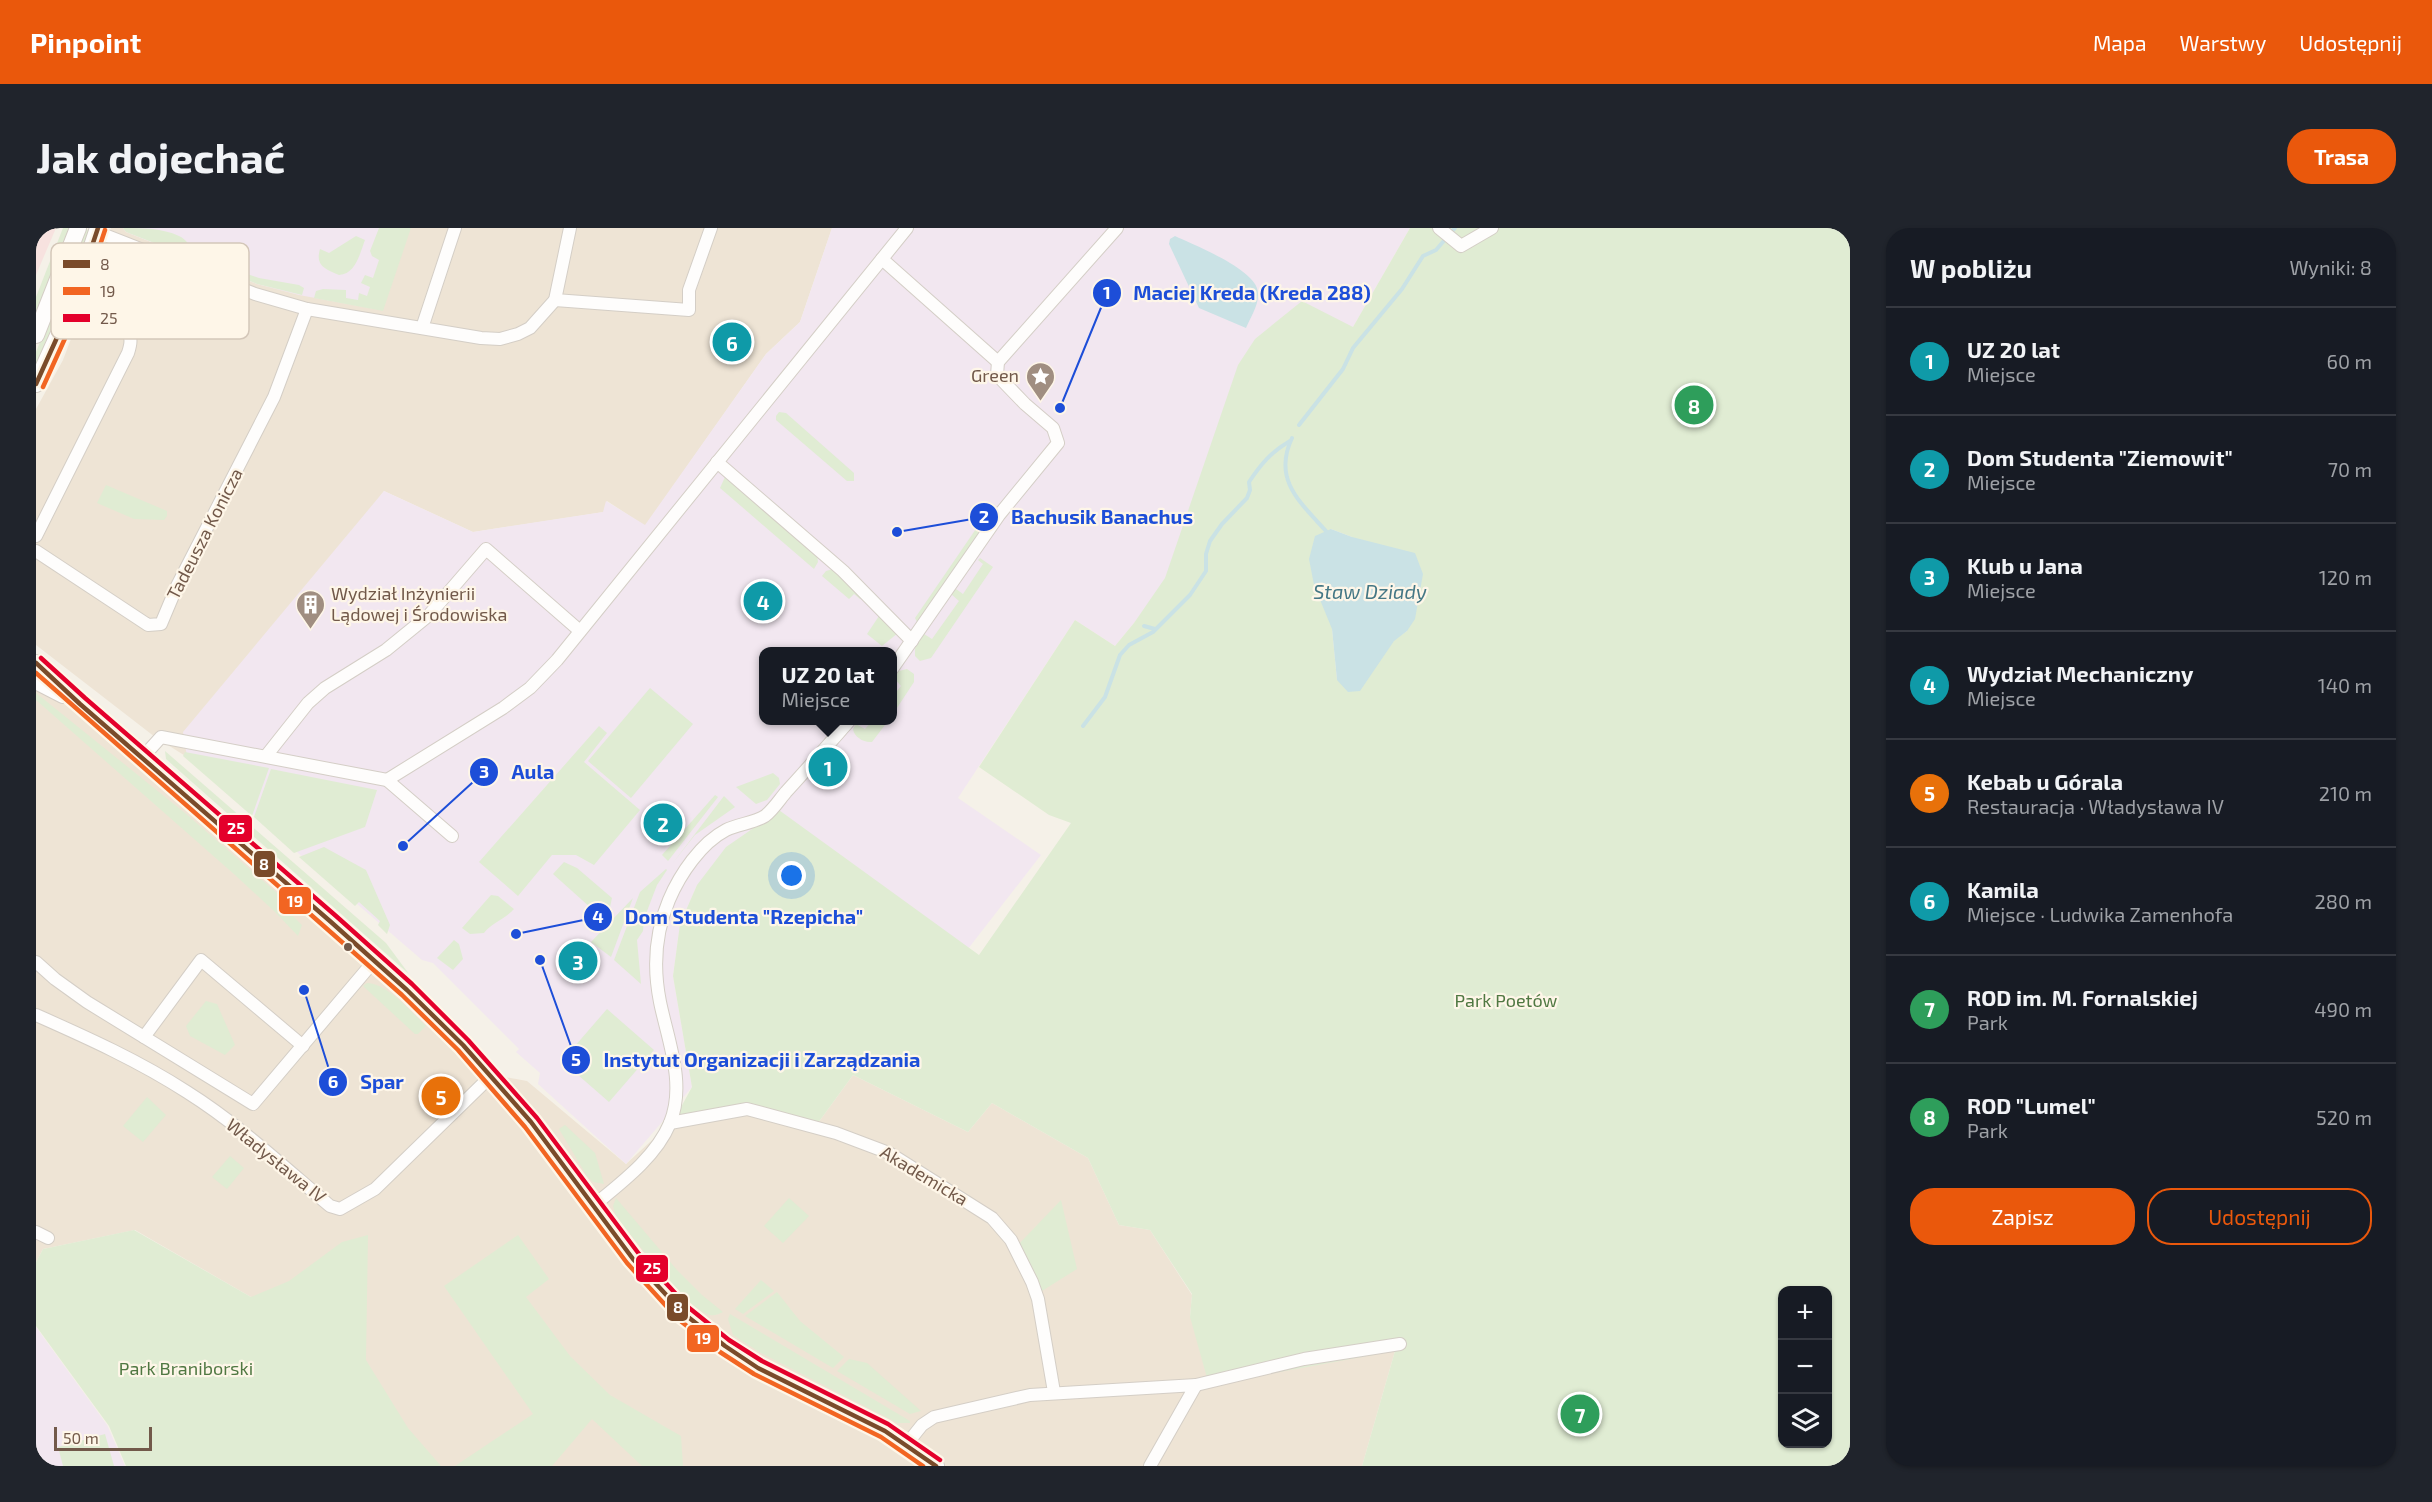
<!DOCTYPE html>
<html lang="pl">
<head>
<meta charset="utf-8">
<style>
  :root { --surface:#171b24; --page:#20242c; --text:#f1f3f6; --muted:#9ea1a6; --line:#363941; --accent:#ea580c }
  body { margin:0; font-family:"Exo 2",sans-serif; background:var(--page); color:var(--text) }
  .controls { position:absolute; right:18px; bottom:18px; display:grid; overflow:hidden; border-radius:12px; box-shadow:0 2px 4px #0004 }
  .controls button { width:54px; height:54px; display:grid; place-items:center; padding:0; border:0; border-bottom:2px solid var(--line); background:var(--surface); color:var(--text); font:30px sans-serif }
  .scale { position:absolute; left:18px; bottom:15px; width:98px; box-sizing:border-box; padding-left:6px; border:3px solid #72594a; border-top:0; font-size:16px; line-height:21px; white-space:nowrap; color:#72594a; -webkit-text-stroke:4px #fef6e8; paint-order:stroke }
  .you { position:absolute; left:756px; top:648px; width:21px; height:21px; margin:-15px; border:4px solid #fff; border-radius:50%; background:#1a73e8; box-shadow:0 0 0 9px #1a73e833 }
  .badge { display:grid; place-items:center; width:39px; height:39px; border-radius:50%; background:var(--accent); color:#fff; font-size:20px; font-weight:700 }
  .pin { position:absolute; translate:-50% -50%; border:3px solid #fff; box-shadow:0 2px 6px #0006 }
  .popup { position:absolute; left:723px; top:419px; width:138px; height:78px; box-sizing:border-box; display:grid; place-content:center; border-radius:12px; background:var(--surface); filter:drop-shadow(0 2px 4px #0005); font-size:20px; white-space:nowrap; color:var(--muted) }
  .popup b { font-size:22px; color:var(--text) }
  .popup::after { content:''; position:absolute; left:50%; top:100%; margin-left:-12px; border:12px solid transparent; border-top-color:var(--surface) }
  .list { margin:0; padding:0; list-style:none }
  h2 { display:flex; justify-content:space-between; align-items:center; height:78px; margin:0; padding:0 24px; font-size:26px }
  h2 small { font-size:20px; font-weight:400; color:var(--muted) }
  .list li { display:grid; grid-template-columns:39px 1fr auto; gap:18px; align-items:center; box-sizing:border-box; height:108px; padding:0 24px; border-top:2px solid var(--line) }
  .list b { display:block; font-size:22px; white-space:nowrap }
  .list p { margin:0; font-size:20px; white-space:nowrap; color:var(--muted) }
  .list em { font-size:20px; font-style:normal; color:var(--muted) }
  .actions { display:flex; gap:12px; padding:18px 24px }
  .actions a { flex:1; padding:14px 0; border:2px solid var(--accent); border-radius:24px; text-align:center; font-size:21px; color:var(--accent) }
  .actions .main { background:var(--accent); color:#fff }
  .icon { flex:none; width:33px; height:33px; fill:none; stroke:currentColor; stroke-width:2; stroke-linecap:round; stroke-linejoin:round }
  .map { position:relative; flex:none; width:1814px; height:1238px; overflow:hidden; border-radius:24px }
  header { display:flex; align-items:center; gap:36px; box-sizing:border-box; height:84px; padding:0 30px; background:var(--accent); color:#fff }
  header strong { font-size:28px }
  nav { display:flex; gap:33px; margin-inline-start:auto; font-size:21px }
  .intro { display:flex; align-items:center; justify-content:space-between; box-sizing:border-box; height:144px; padding:0 36px }
  h1 { margin:0; font-size:42px }
  .button { padding:15px 27px; border-radius:24px; background:var(--accent); color:#fff; font-size:21px; font-weight:700 }
  main { display:flex; gap:36px; padding:0 36px }
  aside { flex:1; background:var(--surface); border-radius:24px; box-shadow:0 2px 4px #0004 }
  .map>svg:first-child { display:block }
  .residential { fill:#eee4d5 }
  .education { fill:#f2e7f0; fill-rule:evenodd }
  .medical { fill:#f7e2df }
  .green { fill:#e0ecd3; fill-rule:evenodd }
  .water { fill:#cae2e5 }
  .lines { fill:none; stroke-linecap:round; stroke-linejoin:round }
  .stream { stroke:#cae2e5; stroke-width:4 }
  .street-casing { stroke:#d4cec6; stroke-width:14 }
  .secondary-casing { stroke:#d4cdc5; stroke-width:18 }
  .street { stroke:#fefdfc; stroke-width:12 }
  .secondary { stroke:#fefdfc; stroke-width:16 }
  .bus-1-casing { stroke:#fef6e8; stroke-width:9 }
  .bus-2-casing { stroke:#fef6e8; stroke-width:9 }
  .bus-3-casing { stroke:#fef6e8; stroke-width:9 }
  .bus-1 { stroke:#7a4b2a; stroke-width:4.5 }
  .bus-2 { stroke:#f26522; stroke-width:4.5 }
  .bus-3 { stroke:#e4002b; stroke-width:4.5 }
  .bus-dot { fill:#72594a; stroke:#fef6e8; stroke-width:2 }
  .labels { text-anchor:middle; stroke-width:4.5; stroke-linejoin:round; paint-order:stroke }
  .poi-label { font-size:18px; fill:#72594a; stroke:#fef6e8; text-anchor:end }
  .street-label { font-size:18px; fill:#72594a; stroke:#fef6e8 }
  .park-label { font-size:18px; fill:#507842; stroke:#fef6e8 }
  .water-label { font-size:20px; font-style:italic; fill:#447785; stroke:#fef6e8 }
  .key { fill:#fef6e8; stroke:#d4c7b9; stroke-width:1.5 }
  .key-label { font-size:16px; fill:#72594a }
  .leader { fill:none; stroke:#1d4ed8; stroke-width:2 }
  .callout-dot { fill:#1d4ed8; stroke:#fef6e8; stroke-width:2 }
  .mark-label { font-size:18px; text-anchor:middle; font-weight:bold; fill:#fff }
  .callout-label { font-size:20px; text-anchor:middle; font-weight:bold; fill:#1d4ed8; stroke:#fef6e8; stroke-width:4.5; stroke-linejoin:round; paint-order:stroke }
  .line-badge { stroke:#fef6e8; stroke-width:2 }
  .badge-label { font-size:16px; text-anchor:middle; font-weight:bold; fill:#fff }
</style>
</head>
<body>
<header>
<strong>Pinpoint</strong>
<nav><a>Mapa</a><a>Warstwy</a><a>Udostępnij</a></nav>
</header>
<div class="intro"><h1>Jak dojechać</h1><a class="button">Trasa</a></div>
<main>
<div class="map">
<svg width="1814" height="1238" viewBox="0 0 1814 1238">
  <rect width="100%" height="100%" fill="#f5f1e8"/>
  <g class="residential">
    <polygon points="75,0 87,0 90,4 221,56 295,73 367,0 796,0 764,94 730,126 609,298 571,273 568,284 437,304 348,263 151,529 119,509 0,417 0,181 27,132 68,24"/>
    <polygon points="0,448 458,847 491,853 590,936 638,892 706,877 782,895 817,847 932,904 956,875 1052,930 1083,997 1114,1002 1156,1067 1154,1089 1359,1123 1326,1238 393,1238 215,1069 99,1002 7,1021 0,1034"/>
  </g>
  <g class="education">
    <polygon points="87,0 367,0 339,81 263,67 221,56 90,4"/>
    <path d="M796,0H1374L1317,99L1098,395L1079,418L1039,392L922,570L1005,627L921,735L661,657L644,696L637,748L656,859L590,936L502,856L504,845L480,824L483,821L397,735L386,732L151,529L147,504L348,263L437,304L567,284L570,273L609,297L730,126L764,94ZM728,424H856V492H728Z"/>
    <polygon points="0,1099 71,1197 89,1238 0,1238"/>
  </g>
  <polygon class="medical" points="0,0 20,0 0,47"/>
  <g class="green">
    <polygon points="27,0 35,0 0,88 0,69"/>
    <polygon points="50,0 53,4 31,65 0,136 0,124"/>
    <path d="M87,0C107,0 126,0 143,8C150,11 154,19 161,23L162,32L90,4Z"/>
    <polygon points="343,0 375,0 347,83 278,70 280,63 287,61 310,62 310,70 322,72 323,65 331,68 334,59 325,55 329,47 337,50 343,32 336,28 334,23"/>
    <path d="M1374,0H1814V1238H1326L1359,1123L1173,1157L1154,1089L1156,1066L1114,1002L1083,997L1052,930L956,875L932,904L817,847L782,895L706,877L638,892L656,859L637,748L644,696L661,657L690,619L719,599L736,577L943,727L1035,595L1013,587L943,539L1039,392L1079,418L1098,395L1129,350L1202,137L1219,111L1266,73L1317,99ZM1295,301L1316,309L1371,403L1301,452L1296,401ZM1746,1062H1792V1216H1746Z"/>
    <path d="M320,8L329,12C324,25 320,46 303,47C289,41 279,38 284,21L293,25Z"/>
    <polygon points="182,36 223,50 263,57 268,60 266,67 221,56 180,39"/>
    <polygon points="743,184 750,185 818,245 818,253 811,253 740,192 740,188"/>
    <polygon points="689,249 781,327 782,334 778,341 684,260"/>
    <polygon points="70,257 131,283 131,288 128,292 98,291 61,275"/>
    <polygon points="957,276 961,279 881,394 879,390"/>
    <polygon points="944,330 957,339 895,430 884,433 879,428 879,420 888,406 896,411 923,373 915,366 920,361 927,366 947,336 942,332"/>
    <polygon points="797,341 827,368 824,371 818,366 813,371 786,348 790,343"/>
    <polygon points="843,388 862,405 846,418 831,406"/>
    <polygon points="871,441 878,446 878,454 857,486 857,468 865,458 858,450 863,443"/>
    <polygon points="614,460 657,496 595,570 552,533"/>
    <polygon points="0,465 149,585 248,671 258,681 256,687 266,697 262,708 239,684 199,647 0,472"/>
    <path d="M836,493H852L836,514C828,515 818,509 817,501L820,496L829,501Z"/>
    <polygon points="563,498 571,505 548,534 604,582 558,637 540,627 516,627 482,668 443,634"/>
    <polygon points="129,523 350,715 373,746 130,531"/>
    <polygon points="149,524 233,540 216,588 147,528"/>
    <polygon points="235,541 341,562 329,599 258,625 218,589"/>
    <polygon points="737,545 743,550 744,556 731,572 720,576 700,559"/>
    <polygon points="679,567 682,569 632,633 626,627"/>
    <polygon points="688,568 699,579 659,607 636,636"/>
    <polygon points="288,619 330,642 354,697 351,706 342,697 344,693 323,674 319,678 263,629"/>
    <polygon points="528,634 541,640 576,670 574,679 565,689 517,646"/>
    <polygon points="630,641 631,642 621,657 608,691 607,703 601,712 605,756 578,732 604,664"/>
    <path d="M455,667L462,668L478,681C468,692 455,695 448,705L434,706L426,700Z"/>
    <polygon points="597,670 575,729 555,714"/>
    <polygon points="418,712 423,716 427,731 417,742 401,730"/>
    <path d="M331,755C351,755 376,785 390,798L382,806H379L327,758Z"/>
    <polygon points="170,773 181,776 199,817 189,827 154,808 150,798"/>
    <polygon points="571,781 618,822 573,874 526,833"/>
    <polygon points="111,869 130,887 107,914 87,898"/>
    <polygon points="529,897 559,925 568,956 557,954 551,948 523,901"/>
    <polygon points="194,928 208,940 191,961 176,949"/>
    <path d="M580,970L641,1042L666,1067L687,1084C683,1086 679,1088 674,1087C651,1082 596,1008 580,988L577,978Z"/>
    <polygon points="753,970 773,988 747,1015 728,998"/>
    <polygon points="1025,972 1041,1041 998,1068 978,1021"/>
    <polygon points="98,1002 215,1069 253,1053 306,1014 332,1007 330,1132 372,1200 405,1238 90,1238 73,1198 0,1098 0,1034 7,1021"/>
    <polygon points="482,1007 513,1051 490,1069 534,1128 574,1167 645,1208 647,1238 606,1238 556,1191 516,1238 419,1238 497,1186 408,1058"/>
    <polygon points="725,1052 738,1063 707,1086 699,1081"/>
    <polygon points="741,1064 764,1093 808,1129 797,1140 709,1088"/>
    <polygon points="694,1086 874,1193 874,1195 862,1195 725,1125 697,1107 692,1091"/>
    <polygon points="813,1131 831,1135 885,1183 874,1186 801,1143"/>
    <polygon points="69,1206 78,1238 27,1238 22,1219"/>
  </g>
  <g class="water">
    <path d="M1139,8C1158,17 1222,42 1222,65C1223,77 1214,90 1210,100L1163,80L1133,16L1134,11Z"/>
    <polygon points="1295,301 1316,309 1379,325 1387,346 1379,391 1371,403 1358,413 1324,463 1312,464 1301,452 1296,401 1278,357 1273,331 1279,308"/>
  </g>
  <g class="lines">
    <g class="stream">
      <polyline points="1263,197 1307,141 1317,120 1366,61 1387,28 1400,22 1419,0"/>
      <path d="M1256,210C1236,252 1265,275 1290,303"/>
      <polyline points="1108,398 1119,401"/>
      <path d="M1047,498L1069,469L1084,427L1093,417L1117,404L1154,367L1170,343V326L1174,313L1186,296L1211,270L1214,262L1213,254C1225,236 1235,224 1254,213"/>
    </g>
    <defs>
      <g id="street">
        <polyline points="1403,0 1425,18 1456,0"/>
        <polyline points="61,4 219,66 271,81 445,110 464,111 482,106 494,100 519,72 534,0"/>
        <polyline points="846,31 962,134"/>
        <polyline points="519,72 653,82 653,62 675,0"/>
        <polyline points="386,100 419,0"/>
        <polyline points="681,234 807,343 876,413"/>
        <path d="M0,308L92,125C95,116 96,109 91,102C80,88 36,71 19,62"/>
        <polyline points="0,323 112,397 125,396 141,358 238,169 271,81"/>
        <polyline points="856,441 963,287 1022,215 1017,200 989,176 961,147 962,134 1081,0"/>
        <polyline points="230,528 272,475 289,460 350,422 393,387 450,321 544,403"/>
        <polyline points="106,530 125,509 351,552 416,608"/>
        <polyline points="351,552 467,480 494,460 521,432 871,0"/>
        <polyline points="0,734 19,751 51,774 217,876 338,733"/>
        <path d="M0,787C52,810 103,833 151,864C202,896 248,939 294,978L304,981L339,961L455,848"/>
        <polyline points="108,809 165,732 267,818"/>
        <polyline points="634,895 711,881 800,905 853,925 956,990 975,1012 996,1054 1002,1071 1018,1164"/>
        <path d="M557,978C585,955 620,929 634,895C650,856 632,813 624,774C617,739 619,705 633,672C644,646 665,615 690,602C702,596 718,595 729,588C737,582 744,571 750,564C772,540 793,516 814,492"/>
        <polyline points="0,1004 12,1010"/>
        <polyline points="1160,1157 1268,1131 1364,1116"/>
        <polyline points="870,1217 886,1197 898,1189 994,1167 1160,1157 1114,1238"/>
      </g>
      <g id="secondary">
        <polyline points="0,107 42,0"/>
        <polyline points="0,156 38,72 62,0"/>
        <polyline points="0,435 44,476 295,694 371,762 427,817 495,894 597,1031 647,1085 689,1118 722,1140 849,1203 900,1238"/>
        <polyline points="0,453 27,467"/>
      </g>
    </defs>
    <use href="#street" class="street-casing"/>
    <use href="#secondary" class="secondary-casing"/>
    <use href="#street" class="street"/>
    <use href="#secondary" class="secondary"/>
    <defs>
      <g id="bus-1">
        <polyline points="0,156 38,72 62,0"/>
        <polyline points="0,435 44,476 295,694 371,762 427,817 495,894 597,1031 647,1085 689,1118 722,1140 849,1203 900,1238"/>
      </g>
      <g id="bus-2">
        <polyline points="7,159 45,75 69,2"/>
        <polyline points="0,445 290,700 366,767 422,822 489,899 591,1035 642,1091 684,1124 718,1146 845,1209 887,1238"/>
      </g>
      <polyline id="bus-3" points="5,430 49,470 300,688 376,756 432,812 501,890 603,1026 652,1079 693,1112 726,1133 852,1196 904,1232"/>
    </defs>
    <use href="#bus-1" class="bus-1-casing"/>
    <use href="#bus-2" class="bus-2-casing"/>
    <use href="#bus-3" class="bus-3-casing"/>
    <use href="#bus-1" class="bus-1"/>
    <use href="#bus-2" class="bus-2"/>
    <use href="#bus-3" class="bus-3"/>
  </g>
  <defs>
    <symbol id="sight-pin" viewBox="-11 -11 22 30"><path d="M0 17L-7.5 6A9.5 9.5 0 1 1 7.5 6Z" fill="#a08e81" stroke="#fef6e8"/><path d="M0-6L1.8-2.2L6-1.7L2.9 1.2L3.7 5.4L0 3.3L-3.7 5.4L-2.9 1.2L-6-1.7L-1.8-2.2Z" fill="#fff"/></symbol>
    <symbol id="building-pin" viewBox="-11 -11 22 30"><path d="M0 17L-7.5 6A9.5 9.5 0 1 1 7.5 6Z" fill="#a08e81" stroke="#fef6e8"/><path d="M-4-6H4V6H1V3H-1V6H-4ZM-2.5-4.3h1.7v1.8h-1.7ZM.8-4.3h1.7v1.8H.8ZM-2.5-1h1.7V.8h-1.7ZM.8-1h1.7V.8H.8Z" fill="#fff"/></symbol>
  </defs>
  <g fill-rule="evenodd">
    <use href="#sight-pin" x="988" y="132" width="33" height="45"/>
    <use href="#building-pin" x="258" y="360" width="33" height="45"/>
  </g>
  <circle class="bus-dot" cx="312" cy="719" r="5"/>
  <g class="labels">
    <g class="poi-label">
      <text x="983" y="154">Green</text>
      <text x="295" y="372" text-anchor="start">Wydział Inżynierii<tspan x="295" dy="21">Lądowej i Środowiska</tspan></text>
    </g>
    <g class="street-label">
      <text transform="translate(169 306) rotate(-63)" y="6">Tadeusza Konicza</text>
      <text transform="translate(240 933) rotate(39)" y="6">Władysława IV</text>
      <text transform="translate(888 948) rotate(31)" y="6">Akademicka</text>
    </g>
    <g class="park-label">
      <text x="1470" y="779">Park Poetów</text>
      <text x="150" y="1147">Park Braniborski</text>
    </g>
    <g class="water-label">
      <text x="1334" y="371">Staw Dziady</text>
    </g>
  </g>
  <rect x="15" y="15" width="198" height="96" rx="9" class="key"/>
  <rect x="27" y="32" width="27" height="8" fill="#7a4b2a"/>
  <rect x="27" y="59" width="27" height="8" fill="#f26522"/>
  <rect x="27" y="86" width="27" height="8" fill="#e4002b"/>
  <g class="key-label">
    <text x="64" y="42">8</text>
    <text x="64" y="69">19</text>
    <text x="64" y="96">25</text>
  </g>
  <path class="leader" d="M1024 180L1071 65M861 304L948 289M367 618L448 544M480 706L562 689M504 732L540 832M268 762L297 854"/>
  <g class="callout-dot">
    <circle cx="1024" cy="180" r="6"/>
    <circle cx="861" cy="304" r="6"/>
    <circle cx="367" cy="618" r="6"/>
    <circle cx="480" cy="706" r="6"/>
    <circle cx="504" cy="732" r="6"/>
    <circle cx="268" cy="762" r="6"/>
    <circle cx="1071" cy="65" r="15"/>
    <circle cx="948" cy="289" r="15"/>
    <circle cx="448" cy="544" r="15"/>
    <circle cx="562" cy="689" r="15"/>
    <circle cx="540" cy="832" r="15"/>
    <circle cx="297" cy="854" r="15"/>
  </g>
  <g class="mark-label">
    <text x="1071" y="71">1</text>
    <text x="948" y="295">2</text>
    <text x="448" y="550">3</text>
    <text x="562" y="695">4</text>
    <text x="540" y="838">5</text>
    <text x="297" y="860">6</text>
  </g>
  <g class="callout-label">
    <text x="1216" y="72">Maciej Kreda (Kreda 288)</text>
    <text x="1066" y="296">Bachusik Banachus</text>
    <text x="497" y="551">Aula</text>
    <text x="708" y="696">Dom Studenta "Rzepicha"</text>
    <text x="726" y="839">Instytut Organizacji i Zarządzania</text>
    <text x="346" y="861">Spar</text>
  </g>
  <g class="line-badge">
    <rect x="182" y="586" width="35" height="29" rx="6" fill="#e4002b"/>
    <rect x="217" y="622" width="23" height="28" rx="6" fill="#7a4b2a"/>
    <rect x="242" y="658" width="34" height="29" rx="6" fill="#f26522"/>
    <rect x="599" y="1026" width="34" height="29" rx="6" fill="#e4002b"/>
    <rect x="630" y="1065" width="23" height="29" rx="6" fill="#7a4b2a"/>
    <rect x="650" y="1096" width="34" height="29" rx="6" fill="#f26522"/>
  </g>
  <g class="badge-label">
    <text x="200" y="606">25</text>
    <text x="228" y="642">8</text>
    <text x="259" y="679">19</text>
    <text x="616" y="1046">25</text>
    <text x="642" y="1085">8</text>
    <text x="667" y="1116">19</text>
  </g>
</svg>
<div class="controls">
<button>+</button>
<button>−</button>
<button><svg class="icon" aria-label="layers" viewBox="0 0 24 24"><path d="M12 4l9 5-9 5-9-5zM3 14l9 5 9-5"/></svg></button>
</div>
<div class="scale">50 m</div>
<div class="you"></div>
<div class="pin badge" style="left:792px;top:539px;background:#0f9aa8">1</div>
<div class="popup"><b>UZ 20 lat</b>Miejsce</div>
<div class="pin badge" style="left:627px;top:595px;background:#0f9aa8">2</div>
<div class="pin badge" style="left:542px;top:733px;background:#0f9aa8">3</div>
<div class="pin badge" style="left:727px;top:373px;background:#0f9aa8">4</div>
<div class="pin badge" style="left:405px;top:868px;background:#e8710a">5</div>
<div class="pin badge" style="left:696px;top:114px;background:#0f9aa8">6</div>
<div class="pin badge" style="left:1544px;top:1186px;background:#2e9e5b">7</div>
<div class="pin badge" style="left:1658px;top:177px;background:#2e9e5b">8</div>
</div>
<aside>
<h2>W pobliżu<small>Wyniki: 8</small></h2>
<ul class="list">
<li><span class="badge" style="background:#0f9aa8">1</span><div><b>UZ 20 lat</b><p>Miejsce</p></div><em>60 m</em></li>
<li><span class="badge" style="background:#0f9aa8">2</span><div><b>Dom Studenta &quot;Ziemowit&quot;</b><p>Miejsce</p></div><em>70 m</em></li>
<li><span class="badge" style="background:#0f9aa8">3</span><div><b>Klub u Jana</b><p>Miejsce</p></div><em>120 m</em></li>
<li><span class="badge" style="background:#0f9aa8">4</span><div><b>Wydział Mechaniczny</b><p>Miejsce</p></div><em>140 m</em></li>
<li><span class="badge" style="background:#e8710a">5</span><div><b>Kebab u Górala</b><p>Restauracja · Władysława IV</p></div><em>210 m</em></li>
<li><span class="badge" style="background:#0f9aa8">6</span><div><b>Kamila</b><p>Miejsce · Ludwika Zamenhofa</p></div><em>280 m</em></li>
<li><span class="badge" style="background:#2e9e5b">7</span><div><b>ROD im. M. Fornalskiej</b><p>Park</p></div><em>490 m</em></li>
<li><span class="badge" style="background:#2e9e5b">8</span><div><b>ROD &quot;Lumel&quot;</b><p>Park</p></div><em>520 m</em></li>
</ul>
<div class="actions"><a class="main">Zapisz</a><a>Udostępnij</a></div>
</aside>
</main>
</body>
</html>
